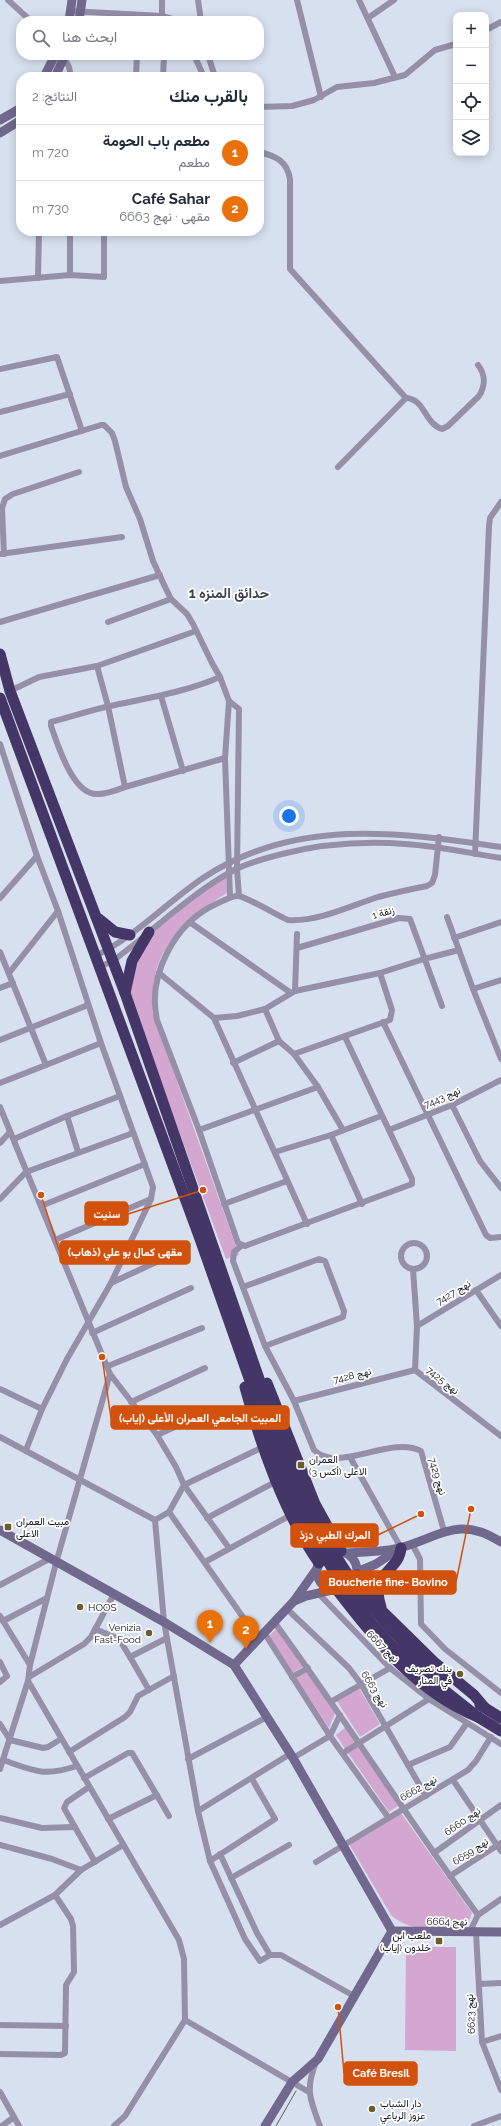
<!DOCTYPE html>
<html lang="ar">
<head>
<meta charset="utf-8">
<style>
  :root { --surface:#fff; --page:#f6f6f7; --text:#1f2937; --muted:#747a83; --line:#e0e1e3; --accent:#1a73e8 }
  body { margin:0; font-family:Raleway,Vazirmatn,sans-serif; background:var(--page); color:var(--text); direction:rtl }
  .controls { position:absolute; right:12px; top:12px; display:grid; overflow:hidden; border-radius:8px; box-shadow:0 2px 10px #0003 }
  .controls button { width:36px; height:36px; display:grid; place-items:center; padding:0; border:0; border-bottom:1px solid var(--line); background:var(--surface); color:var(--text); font:20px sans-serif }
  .you { position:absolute; left:289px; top:816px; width:14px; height:14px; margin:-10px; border:3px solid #fff; border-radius:50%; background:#1a73e8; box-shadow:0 0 0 6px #1a73e833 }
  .badge { display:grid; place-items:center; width:26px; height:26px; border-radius:50%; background:var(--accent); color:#fff; font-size:13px; font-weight:700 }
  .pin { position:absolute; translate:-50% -33px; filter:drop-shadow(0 1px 2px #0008) }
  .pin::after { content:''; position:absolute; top:21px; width:14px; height:12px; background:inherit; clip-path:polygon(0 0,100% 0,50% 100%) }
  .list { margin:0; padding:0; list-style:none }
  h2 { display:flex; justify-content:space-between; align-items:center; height:52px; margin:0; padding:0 16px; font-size:17px }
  h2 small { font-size:13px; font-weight:400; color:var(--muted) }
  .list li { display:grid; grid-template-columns:26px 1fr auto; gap:12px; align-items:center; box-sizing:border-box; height:56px; padding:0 16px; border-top:1px solid var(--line) }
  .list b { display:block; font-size:15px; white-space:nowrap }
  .list p { margin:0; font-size:13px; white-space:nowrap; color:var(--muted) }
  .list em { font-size:13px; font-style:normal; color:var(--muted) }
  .icon { flex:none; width:22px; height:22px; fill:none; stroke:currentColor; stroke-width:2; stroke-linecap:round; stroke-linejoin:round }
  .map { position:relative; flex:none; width:501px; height:2126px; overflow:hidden; direction:ltr }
  .search { position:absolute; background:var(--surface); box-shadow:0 2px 10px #0003; left:16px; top:16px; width:248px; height:44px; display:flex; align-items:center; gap:10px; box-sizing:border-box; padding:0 14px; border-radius:16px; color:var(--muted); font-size:15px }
  .panel { position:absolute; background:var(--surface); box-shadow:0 2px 10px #0003; left:16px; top:72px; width:248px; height:164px; border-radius:16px; direction:rtl }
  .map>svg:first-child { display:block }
  .green { fill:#d4a7d1 }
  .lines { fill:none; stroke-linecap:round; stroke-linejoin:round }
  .street { stroke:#9590a8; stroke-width:6 }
  .secondary { stroke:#71698d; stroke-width:9 }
  .highway { stroke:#443666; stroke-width:11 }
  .tram { stroke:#5b6169; stroke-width:1 }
  .highway-bridge { stroke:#443666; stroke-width:11 }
  .poi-dot { fill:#6c5e2b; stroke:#fff; stroke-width:1.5 }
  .labels { text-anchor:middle; stroke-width:3.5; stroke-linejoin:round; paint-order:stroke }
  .street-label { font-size:10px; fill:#111419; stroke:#fff }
  .poi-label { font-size:10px; fill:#111419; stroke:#fff; text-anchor:start }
  .district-label { font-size:14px; font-weight:bold; fill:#3c434f; stroke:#fff }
  .leader { fill:none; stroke:#d2520d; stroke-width:1.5 }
  .callout-dot { fill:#d2520d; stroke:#fff; stroke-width:1.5 }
  .callout { fill:#d2520d; stroke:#d2520d; stroke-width:1.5 }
  .callout-label { font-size:11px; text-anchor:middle; font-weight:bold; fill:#fff }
</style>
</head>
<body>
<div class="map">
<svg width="501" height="2126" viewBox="0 0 501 2126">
  <rect width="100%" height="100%" fill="#d7e0ef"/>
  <g class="green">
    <path d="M226,876L227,893C197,911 166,936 156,971C153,984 153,998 152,1011L239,1255L226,1259L128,993C136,933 179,906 226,876Z"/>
    <polygon points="276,1629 304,1666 293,1673 268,1637"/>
    <polygon points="307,1671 335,1713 329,1728 296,1678"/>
    <polygon points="359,1688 380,1724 360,1737 337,1701"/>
    <polygon points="346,1727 355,1742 345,1749 336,1735"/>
    <polygon points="358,1746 399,1805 389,1812 348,1753"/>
    <path d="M401,1813L472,1913L467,1927C441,1928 411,1934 391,1915L349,1844Z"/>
    <polygon points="406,1947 456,1947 456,2051 405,2050"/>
  </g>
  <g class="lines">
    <g class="street">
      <polyline points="8,0 31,21"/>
      <polyline points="162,0 162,16"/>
      <polyline points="198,0 201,21"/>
      <polyline points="297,0 321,97"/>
      <polyline points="359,0 395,77"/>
      <polyline points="71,11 162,16 179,21"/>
      <polyline points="368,18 394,0"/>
      <polyline points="486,30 501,22"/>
      <polyline points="114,55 195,57"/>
      <polyline points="194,55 204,77"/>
      <polyline points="208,55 215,77"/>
      <polyline points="64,57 69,67 71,77"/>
      <polyline points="136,77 137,55"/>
      <polyline points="163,77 164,55"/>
      <polyline points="259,107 292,106 314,100 337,87 374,83 405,75 435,50 456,44"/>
      <path d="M259,152C276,156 287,161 290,179V269L406,398C425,399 424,423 442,429L448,426L479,396C486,385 485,374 478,365"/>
      <polyline points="70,275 70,231"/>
      <polyline points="38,278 39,231"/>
      <polyline points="0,281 70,275 104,277 104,231"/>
      <polyline points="0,369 57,357 82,431"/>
      <polyline points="0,412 70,394"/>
      <polyline points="0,456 101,425 104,425 112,433 115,441 126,487 140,519 153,561 166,589 171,599 187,614 193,624 212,663 220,677 229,701 239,709 237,869 239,896"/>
      <polyline points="338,467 406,398"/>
      <polyline points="0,554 122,537"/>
      <polyline points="4,554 2,508 5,499 13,494 79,472"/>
      <polyline points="0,622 160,575"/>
      <polyline points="108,622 171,599"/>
      <polyline points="97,666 108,706 125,787 225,758"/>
      <polyline points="10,691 39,677 97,666 196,631"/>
      <polyline points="161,696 183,771"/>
      <polyline points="229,701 225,758 230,897"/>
      <polyline points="0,744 37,856 58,911 101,1043 153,1187 151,1199 111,1283 67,1359 42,1409 26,1450"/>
      <path d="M125,787C117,790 107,794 98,794C73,796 58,745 51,726V722C71,717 91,710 110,706C147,698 186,692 220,677"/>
      <polyline points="475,854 489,526 490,518 501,502"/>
      <polyline points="0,898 37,856"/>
      <polyline points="447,917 473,989 501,1059"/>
      <polyline points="191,923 291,993"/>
      <path d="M148,933C176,910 204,886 236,869C251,862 266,858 282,854C322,844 364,841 405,844C437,846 469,853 501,858"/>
      <polyline points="454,938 501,922"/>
      <polyline points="297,948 399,918 410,919 442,1006"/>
      <polyline points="0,952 46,1065 101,1043"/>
      <path d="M95,956C135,937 166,903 203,878C295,817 398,832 501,847"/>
      <polyline points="99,967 113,961 141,939"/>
      <polyline points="9,973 58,911"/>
      <polyline points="159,973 214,1018 307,1224"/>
      <polyline points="0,988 13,983"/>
      <polyline points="473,989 501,980"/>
      <polyline points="295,991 297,934"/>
      <polyline points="265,1009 279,1041 294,1054 318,1087 343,1130"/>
      <polyline points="214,1018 237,1016 265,1009 295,991 380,973 424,959 459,950"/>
      <polyline points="383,1022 486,1235 490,1238 501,1237"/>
      <path d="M345,1037L412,1179V1184L245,1246L238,1243L199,1130L157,1020C147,975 175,923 216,904C223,901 232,895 239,896C248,898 277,915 288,920C318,922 350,906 378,897C394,893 411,889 427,886L432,883L435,875L439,837"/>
      <polyline points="0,1040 88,1005"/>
      <polyline points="294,1054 390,1020 392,1010 380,973"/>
      <polyline points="233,1063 279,1041"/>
      <polyline points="0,1083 46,1065"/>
      <polyline points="452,1105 480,1161 501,1188"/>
      <polyline points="0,1107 110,1374 157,1435 176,1467 184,1485 169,1512"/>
      <polyline points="67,1116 78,1152"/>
      <polyline points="199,1130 318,1087"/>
      <polyline points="389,1130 452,1105 501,1080"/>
      <polyline points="331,1135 362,1204"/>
      <polyline points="14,1139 67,1116 120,1096"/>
      <polyline points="0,1143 10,1132"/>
      <polyline points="275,1152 331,1135 381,1116"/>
      <polyline points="0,1199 26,1172 133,1133"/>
      <polyline points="224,1204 287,1181"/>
      <polyline points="41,1206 145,1164"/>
      <polyline points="55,1240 151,1199"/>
      <circle cx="414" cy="1256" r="13"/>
      <path d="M241,1246L234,1252L233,1261L265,1346L294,1401L314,1450C338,1474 390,1435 421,1451L444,1531"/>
      <polyline points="413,1269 417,1326 415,1370 501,1436"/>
      <polyline points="111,1283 178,1252"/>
      <polyline points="243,1287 319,1259 325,1261 344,1311 343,1317 265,1346"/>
      <polyline points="476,1290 501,1326"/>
      <polyline points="417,1326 501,1275"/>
      <polyline points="92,1333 191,1288"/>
      <polyline points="108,1366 202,1328"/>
      <polyline points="110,1374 56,1563 30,1665 28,1681 179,1940 184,1959 185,2020 309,2092"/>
      <polyline points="0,1389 42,1409"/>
      <polyline points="294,1401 415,1370"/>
      <polyline points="131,1402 205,1368"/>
      <polyline points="157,1435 215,1409"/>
      <polyline points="0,1437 155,1520 169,1512 259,1640"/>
      <polyline points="350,1457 401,1548"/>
      <polyline points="207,1518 277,1481"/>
      <polyline points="155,1520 164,1622 198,1811 210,1861 245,1939 260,1961 270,1955 281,1955 354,1996"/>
      <polyline points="412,1544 420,1559 421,1624 445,1649 501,1693"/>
      <polyline points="229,1548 184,1485 263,1447"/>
      <polyline points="205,1562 291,1515"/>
      <polyline points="0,1585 49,1559"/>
      <polyline points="318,1593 390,1668 429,1699 501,1744"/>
      <polyline points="287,1609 349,1668 361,1684 426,1796"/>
      <polyline points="0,1616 30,1665"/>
      <polyline points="3,1621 47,1598"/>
      <path d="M275,1623C345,1719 408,1819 478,1915"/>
      <polyline points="95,1629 119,1639 130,1657 167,1638"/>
      <polyline points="265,1634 330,1736 388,1817"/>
      <polyline points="130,1657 149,1690"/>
      <polyline points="0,1662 7,1676 0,1682"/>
      <polyline points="29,1677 84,1644 91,1637 114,1594"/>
      <polyline points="292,1677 308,1668"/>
      <polyline points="332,1701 390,1668"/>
      <polyline points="0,1724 10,1740 43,1748 48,1747 61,1739"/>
      <polyline points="69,1752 125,1717 130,1712 138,1696 174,1676"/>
      <polyline points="343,1753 429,1699"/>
      <polyline points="293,1758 330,1736 340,1715"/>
      <polyline points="188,1759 267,1717"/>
      <path d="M3,1760C35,1771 43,1777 77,1766"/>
      <polyline points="408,1765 450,1747 467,1723"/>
      <polyline points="0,1769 28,1681"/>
      <polyline points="84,1778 128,1753 132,1753 169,1816"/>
      <polyline points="453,1780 501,1851"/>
      <polyline points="89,1787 67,1802 64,1808 95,1862"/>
      <polyline points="198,1811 290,1754"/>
      <polyline points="0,1818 42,1828 75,1827"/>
      <polyline points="108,1819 157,1795"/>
      <polyline points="0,1845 52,1859 81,1870"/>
      <polyline points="434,1853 501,1805"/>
      <polyline points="220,1854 257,1933 270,1955"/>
      <polyline points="210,1861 275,1819 252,1779"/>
      <polyline points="316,1862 468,1770 476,1761 491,1737"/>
      <polyline points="450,1876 501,1843"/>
      <polyline points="231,1878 289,1845"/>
      <polyline points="0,1925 55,1895 81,1870 123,1845"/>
      <polyline points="469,1933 478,1915 501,1899"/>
      <polyline points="476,1933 482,2042 501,2090"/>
      <polyline points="479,1984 501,1983"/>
      <polyline points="0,2025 66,2026"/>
      <polyline points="482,2042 501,2036"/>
      <polyline points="0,2054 61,2055 65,2053 66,1985 74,1972 73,1926 71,1919 55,1895"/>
      <path d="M316,2062C305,2089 310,2100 320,2126"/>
      <polyline points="0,2092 19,2126"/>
      <polyline points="2,2126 14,2117"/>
      <polyline points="114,2126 125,2116 185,2020"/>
      <polyline points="474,2126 501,2116"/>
    </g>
    <g class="secondary">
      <polyline points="69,21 72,0"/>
      <polyline points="79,21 82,0"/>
      <polyline points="44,77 55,55"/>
      <polyline points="55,77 65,55"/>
      <polyline points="0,120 21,108"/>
      <polyline points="0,133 21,120"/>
      <polyline points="0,1530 164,1622 234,1665 293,1758 392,1931 318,2059 292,2082 265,2126"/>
      <circle cx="337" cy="1571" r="20"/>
      <path d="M348,1553C366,1552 385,1552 403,1547C443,1535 460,1516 501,1542"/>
      <polyline points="357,1572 376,1564 400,1548"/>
      <polyline points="294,1601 306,1596 332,1590"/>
      <polyline points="234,1665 294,1601 318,1567"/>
      <polyline points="392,1931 501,1932"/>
    </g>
    <g class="highway">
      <polyline points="0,654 10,691 125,993 290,1468"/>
      <polyline points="0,698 199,1236 281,1469"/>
      <polyline points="99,919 115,932 130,935"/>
      <polyline points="125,993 132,961 149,932"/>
      <polyline points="267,1383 315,1504 341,1551"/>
      <path d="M245,1387C260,1444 285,1515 319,1563"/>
      <polyline points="357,1575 382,1611 434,1662 474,1695 485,1708"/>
      <path d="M337,1590C376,1641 417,1692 478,1717"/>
      <path d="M381,1607C369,1572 399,1572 401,1548"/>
      <polyline points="444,1690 478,1717 501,1731"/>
      <polyline points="480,1705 501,1718"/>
    </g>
    <polyline class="tram" points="276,2126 296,2091"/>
    <g class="highway-bridge">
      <path d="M290,1468C325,1550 373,1621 442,1678"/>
      <path d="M281,1469C311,1537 346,1601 399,1653C413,1667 429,1678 444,1690"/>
    </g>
  </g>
  <g class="poi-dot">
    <rect x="297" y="1461" width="8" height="8" rx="2"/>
    <rect x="4" y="1523" width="8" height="8" rx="2"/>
    <circle cx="80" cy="1607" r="4"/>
    <circle cx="149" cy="1633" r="4"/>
    <circle cx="460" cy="1674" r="4"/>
    <rect x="435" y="1937" width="8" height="8" rx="2"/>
    <circle cx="372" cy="2109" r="4"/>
  </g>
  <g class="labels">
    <g class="street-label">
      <text transform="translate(383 912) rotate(-16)" y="4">زنقة 1</text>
      <text transform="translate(442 1097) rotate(-24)" y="4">نهج 7443</text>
      <text transform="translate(453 1292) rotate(-31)" y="4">نهج 7427</text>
      <text transform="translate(352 1375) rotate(-14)" y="4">نهج 7428</text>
      <text transform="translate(443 1380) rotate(38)" y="4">نهج 7425</text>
      <text transform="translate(438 1476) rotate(73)" y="4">نهج 7429</text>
      <text transform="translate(383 1646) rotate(45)" y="4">نهج 6667</text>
      <text transform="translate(375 1689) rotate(58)" y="4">نهج 6663</text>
      <text transform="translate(418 1788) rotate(-30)" y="4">نهج 6662</text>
      <text transform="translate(462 1821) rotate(-35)" y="4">نهج 6660</text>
      <text transform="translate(470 1851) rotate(-33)" y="4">نهج 6659</text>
      <text transform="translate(447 1921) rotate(1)" y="4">نهج 6664</text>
      <text transform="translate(470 2014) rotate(-93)" y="4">نهج 6623</text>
    </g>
    <g class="poi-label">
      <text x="309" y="1463">العمران<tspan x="309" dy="12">الاعلى (أكس 3)</tspan></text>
      <text x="16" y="1525">مبيت العمران<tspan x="16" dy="12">الاعلى</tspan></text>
      <text x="88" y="1611">HOOS</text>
      <text x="141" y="1631" text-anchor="end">Venizia<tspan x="141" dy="12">Fast-Food</tspan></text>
      <text x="452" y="1672" text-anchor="end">بنك تصريف<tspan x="452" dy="12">في المنار</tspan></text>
      <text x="431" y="1939" text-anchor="end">ملعب ابن<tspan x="431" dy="12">خلدون (إياب)</tspan></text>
      <text x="380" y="2107">دار الشباب<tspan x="380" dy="12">عزوز الرباعي</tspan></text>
    </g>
    <g class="district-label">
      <text x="229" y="598">حدائق المنزه 1</text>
    </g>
  </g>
  <path class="leader" d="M203 1190L128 1214M41 1195L60 1253M102 1357L111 1418M421 1514L378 1535M471 1509L456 1582M338 2007L344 2073"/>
  <g class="callout-dot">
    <circle cx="203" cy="1190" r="4"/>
    <circle cx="41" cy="1195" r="4"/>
    <circle cx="102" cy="1357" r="4"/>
    <circle cx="421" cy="1514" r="4"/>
    <circle cx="471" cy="1509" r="4"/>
    <circle cx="338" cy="2007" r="4"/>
  </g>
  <g class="callout">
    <rect x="85" y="1202" width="43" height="23" rx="4"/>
    <rect x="60" y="1241" width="130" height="23" rx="4"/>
    <rect x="111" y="1406" width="178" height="23" rx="4"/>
    <rect x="291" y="1524" width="87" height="23" rx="4"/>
    <rect x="320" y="1571" width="136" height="23" rx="4"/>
    <rect x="344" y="2062" width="73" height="23" rx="4"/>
  </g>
  <g class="callout-label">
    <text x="107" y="1218">سنيت</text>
    <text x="125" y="1256">مقهى كمال بو علي (ذهاب)</text>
    <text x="200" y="1422">المبيت الجامعي العمران الأعلى (إياب)</text>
    <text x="335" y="1539">المرك الطبي دزذ</text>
    <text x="388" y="1586">Boucherie fine- Bovino</text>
    <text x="381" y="2077">Café Bresil</text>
  </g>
</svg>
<div class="controls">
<button>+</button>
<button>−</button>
<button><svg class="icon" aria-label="locate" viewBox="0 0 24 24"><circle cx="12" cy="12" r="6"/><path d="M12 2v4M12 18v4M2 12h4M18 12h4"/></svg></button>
<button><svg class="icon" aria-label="layers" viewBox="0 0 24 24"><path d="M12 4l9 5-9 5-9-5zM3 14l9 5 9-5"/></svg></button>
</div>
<div class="you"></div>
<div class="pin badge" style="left:210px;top:1643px;background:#e8710a">1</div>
<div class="pin badge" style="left:246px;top:1649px;background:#e8710a">2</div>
<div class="search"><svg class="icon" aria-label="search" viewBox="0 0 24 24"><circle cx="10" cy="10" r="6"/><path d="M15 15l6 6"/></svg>ابحث هنا</div>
<section class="panel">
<h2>بالقرب منك<small>النتائج: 2</small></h2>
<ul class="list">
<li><span class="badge" style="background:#e8710a">1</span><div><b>مطعم باب الحومة</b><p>مطعم</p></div><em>720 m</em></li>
<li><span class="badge" style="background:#e8710a">2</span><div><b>Café Sahar</b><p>مقهى · نهج 6663</p></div><em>730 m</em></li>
</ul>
</section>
</div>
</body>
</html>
